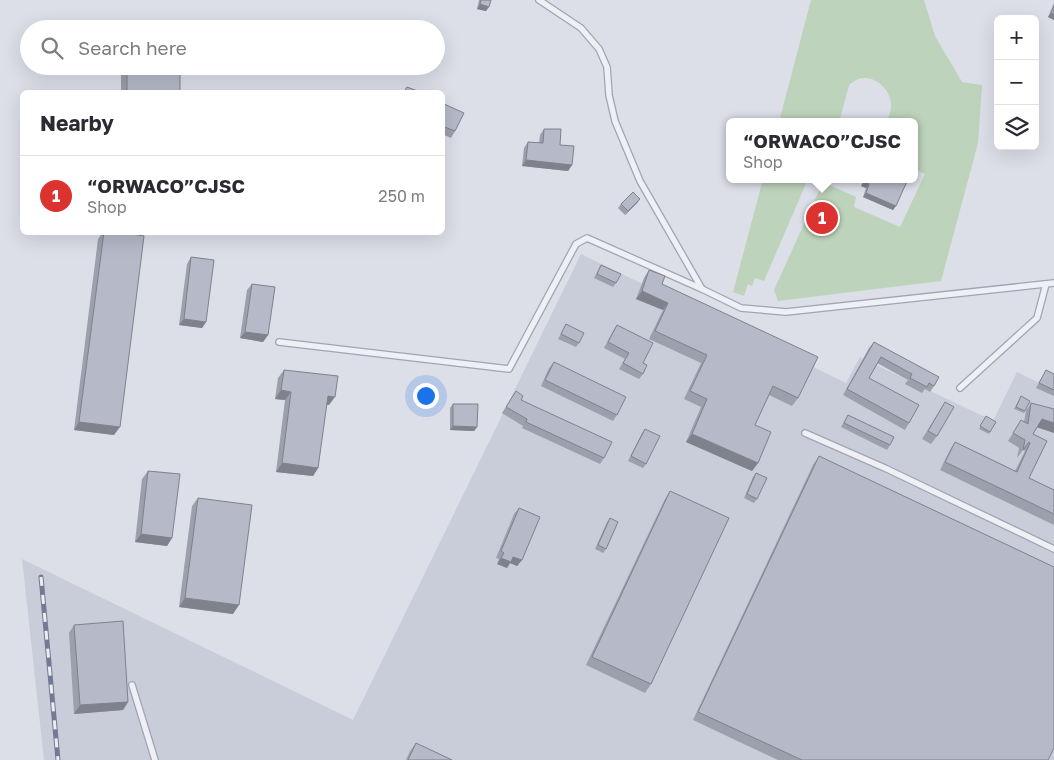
<!DOCTYPE html>
<html lang="en">
<head>
<meta charset="utf-8">
<style>
  :root { --surface:#fff; --page:#f2f2f3; --text:#2b2b33; --muted:#7c7c81; --line:#e1e1e2; --accent:#dc3331 }
  body { margin:0; font-family:"Golos Text",sans-serif; background:var(--page); color:var(--text) }
  .controls { position:absolute; right:15px; top:15px; display:grid; overflow:hidden; border-radius:8px; box-shadow:0 5px 20px #0002 }
  .controls button { width:45px; height:45px; display:grid; place-items:center; padding:0; border:0; border-bottom:1px solid var(--line); background:var(--surface); color:var(--text); font:25px sans-serif }
  .you { position:absolute; left:425px; top:395px; width:18px; height:18px; margin:-12px; border:4px solid #fff; border-radius:50%; background:#1a73e8; box-shadow:0 0 0 8px #1a73e833 }
  .badge { display:grid; place-items:center; width:32px; height:32px; border-radius:50%; background:var(--accent); color:#fff; font-size:16px; font-weight:700 }
  .pin { position:absolute; translate:-50% -50%; border:2px solid #fff; box-shadow:0 1px 5px #0006 }
  .popup { position:absolute; left:726px; top:118px; width:192px; height:65px; box-sizing:border-box; display:grid; place-content:center; border-radius:8px; background:var(--surface); filter:drop-shadow(0 1px 4px #0005); font-size:16px; white-space:nowrap; color:var(--muted) }
  .popup b { font-size:19px; color:var(--text) }
  .popup::after { content:''; position:absolute; left:50%; top:100%; margin-left:-10px; border:10px solid transparent; border-top-color:var(--surface) }
  .list { margin:0; padding:0; list-style:none }
  h2 { display:flex; justify-content:space-between; align-items:center; height:65px; margin:0; padding:0 20px; font-size:21px }
  h2 small { font-size:16px; font-weight:400; color:var(--muted) }
  .list li { display:grid; grid-template-columns:32px 1fr auto; gap:15px; align-items:center; box-sizing:border-box; height:80px; padding:0 20px; border-top:1px solid var(--line) }
  .list b { display:block; font-size:19px; white-space:nowrap }
  .list p { margin:0; font-size:16px; white-space:nowrap; color:var(--muted) }
  .list em { font-size:16px; font-style:normal; color:var(--muted) }
  .icon { flex:none; width:28px; height:28px; fill:none; stroke:currentColor; stroke-width:2; stroke-linecap:round; stroke-linejoin:round }
  .map { position:relative; flex:none; width:1054px; height:760px; overflow:hidden }
  .search { position:absolute; background:var(--surface); box-shadow:0 5px 20px #0002; left:20px; top:20px; width:425px; height:55px; display:flex; align-items:center; gap:12px; box-sizing:border-box; padding:0 18px; border-radius:28px; color:var(--muted); font-size:19px }
  .panel { position:absolute; background:var(--surface); box-shadow:0 5px 20px #0002; left:20px; top:90px; width:425px; height:145px; border-radius:8px }
  .map>svg:first-child { display:block }
  .built { fill:#c9cdda }
  .green { fill:#bed3bc }
  .lines { fill:none; stroke-linecap:round; stroke-linejoin:round }
  .service-casing { stroke:#a1a4b2; stroke-width:8 }
  .service { stroke:#eff0f6; stroke-width:5.5 }
  .rail-casing { stroke:#737a93; stroke-width:5 }
  .rail { stroke:#ebeef5; stroke-width:3; stroke-dasharray:9; stroke-linecap:butt }
  .wall { fill:#9c9fac }
  .shaded-wall { fill:#7f828c }
  .building { fill:#b5b9c8; stroke:#7f828c }
</style>
</head>
<body>
<div class="map">
<svg width="1054" height="760" viewBox="0 0 1054 760">
  <rect width="100%" height="100%" fill="#dcdee8"/>
  <polygon class="built" points="581,254 846,383 860,357 993,421 1017,372 1054,390 1054,760 44,760 22,559 353,720"/>
  <g class="green">
    <path d="M811,0H924L935,36L962,82L982,85L978,143L941,281L778,301L774,290L823,182L856,197L854,207L900,227L925,174L915,169L914,122H887C889,117 891,111 891,106C892,92 878,77 863,78C858,78 853,82 849,85L840,119L847,122H779Z"/>
    <polygon points="763,179 808,179 764,281 755,278 752,286 748,284 744,296 733,292"/>
  </g>
  <g class="lines">
    <defs>
      <g id="service">
        <polyline points="539,0 581,28 599,49 607,67 609,95 615,121 640,181 702,289 741,308 786,312 1054,283"/>
        <polyline points="279,342 509,369 576,244 587,238 702,289"/>
        <polyline points="960,388 1037,318 1046,284"/>
        <polyline points="805,433 887,469 1054,549"/>
        <polyline points="132,685 155,760"/>
      </g>
    </defs>
    <use href="#service" class="service-casing"/>
    <use href="#service" class="service"/>
    <defs>
      <polyline id="rail" points="41,577 58,760"/>
    </defs>
    <use href="#rail" class="rail-casing"/>
    <use href="#rail" class="rail"/>
  </g>
  <g class="wall">
    <polygon points="479,0 491,0 486,11 477,9"/>
    <polygon points="1054,3 1054,20 1048,17"/>
    <rect x="121" y="66" width="59" height="26"/>
    <polygon points="442,103 455,131 451,138 442,134"/>
    <polygon points="544,129 560,145 572,165 568,171 522,166 524,148 528,142 539,143 540,135"/>
    <polygon points="864,179 908,179 893,210 863,197 866,188 861,186"/>
    <polygon points="640,199 637,203 625,215 618,208 621,204"/>
    <polygon points="103,232 104,232 114,435 74,430 98,239"/>
    <polygon points="191,257 206,322 202,328 179,325 187,264"/>
    <polygon points="601,265 616,283 613,287 594,278"/>
    <polygon points="649,270 662,284 798,398 792,406 769,395 755,425 758,463 752,471 686,442 701,407 684,399 701,363 649,339 663,310 636,299 644,278"/>
    <polygon points="252,284 268,335 263,342 240,338 247,290"/>
    <polygon points="566,324 579,343 576,347 558,339"/>
    <polygon points="617,325 643,363 643,374 639,379 619,369 625,359 604,348 613,331"/>
    <polygon points="874,342 934,386 930,392 925,389 922,393 905,384 908,380 877,363 869,378 909,423 905,430 843,395 869,348"/>
    <polygon points="554,362 617,415 613,421 541,386 549,368"/>
    <polygon points="284,370 329,405 326,405 318,468 313,476 276,472 285,400 275,399 278,378"/>
    <polygon points="1046,370 1054,374 1054,396 1036,388"/>
    <polygon points="516,391 521,400 604,458 600,464 522,428 523,426 502,413"/>
    <polygon points="1021,396 1025,411 1024,413 1014,409"/>
    <polygon points="945,402 937,436 931,444 922,439"/>
    <polygon points="1031,403 1037,428 1033,434 1029,478 1054,490 1054,525 940,470 950,450 955,442 1015,471 1025,451 1023,450 1017,458 1019,448 1008,441 1021,420 1024,422 1026,411"/>
    <polygon points="453,404 477,427 474,431 450,430 450,408"/>
    <polygon points="848,415 890,445 887,450 841,427"/>
    <polygon points="986,416 996,422 989,434 979,429"/>
    <polygon points="645,429 646,464 643,468 628,461 642,433"/>
    <polygon points="819,456 1048,760 778,760 693,720 813,465"/>
    <polygon points="148,471 172,538 167,546 135,542 142,479"/>
    <polygon points="756,473 757,499 754,503 744,498 753,477"/>
    <polygon points="670,491 651,684 645,693 586,665 665,499"/>
    <polygon points="198,498 233,614 179,607 192,506"/>
    <polygon points="519,508 522,560 517,566 510,563 507,568 497,564 499,559 496,558 514,514"/>
    <polygon points="610,518 606,549 603,553 595,549 607,522"/>
    <polygon points="74,625 128,702 123,710 74,714 69,633"/>
    <polygon points="416,743 452,760 406,760 410,751"/>
  </g>
  <g class="shaded-wall">
    <polygon points="480,4 489,7 486,11 477,9"/>
    <polygon points="1051,13 1054,14 1054,20 1048,17"/>
    <polygon points="526,160 572,165 568,171 522,166"/>
    <polygon points="864,182 869,184 866,188 861,186"/>
    <polygon points="866,193 896,206 893,210 863,197"/>
    <polygon points="640,199 637,203 625,215 628,211"/>
    <polygon points="642,291 668,303 663,310 636,299"/>
    <polygon points="184,319 206,322 202,328 179,325"/>
    <polygon points="245,332 268,335 263,342 240,338"/>
    <polygon points="281,390 291,392 285,400 275,399"/>
    <polygon points="328,396 335,397 329,405 322,404"/>
    <polygon points="1042,419 1054,423 1054,433 1036,427"/>
    <polygon points="79,422 120,427 114,435 74,430"/>
    <polygon points="453,426 477,427 474,431 450,430"/>
    <polygon points="692,434 758,463 752,471 686,442"/>
    <polygon points="282,463 318,468 313,476 276,472"/>
    <polygon points="141,534 172,538 167,546 135,542"/>
    <polygon points="513,557 522,560 517,566 510,563 507,568 497,564 501,558"/>
    <polygon points="185,598 239,605 233,614 179,607"/>
    <polygon points="128,702 123,710 74,714 80,705"/>
  </g>
  <g class="building">
    <polygon points="481,0 491,0 489,7 480,4"/>
    <polygon points="1054,6 1054,14 1051,13"/>
    <rect x="127" y="66" width="53" height="26"/>
    <polygon points="407,87 420,92 404,92"/>
    <polygon points="442,103 464,113 455,131 442,126"/>
    <polygon points="544,129 561,129 560,145 574,146 572,165 526,160 528,142 543,143"/>
    <polygon points="865,179 908,179 896,206 866,193 869,184 864,182"/>
    <polygon points="633,192 640,199 628,211 621,204"/>
    <polygon points="104,232 119,232 144,236 120,427 79,422"/>
    <polygon points="191,257 214,260 206,322 184,319"/>
    <polygon points="601,265 621,274 616,283 597,274"/>
    <polygon points="649,270 665,276 662,284 818,357 798,398 773,386 755,425 771,432 758,463 692,434 707,399 690,391 707,355 655,331 668,303 642,291"/>
    <polygon points="252,284 275,287 268,335 245,332"/>
    <polygon points="566,324 584,333 579,343 561,334"/>
    <polygon points="617,325 653,343 643,363 647,365 643,374 623,363 629,353 608,342"/>
    <polygon points="874,342 939,377 934,386 929,383 927,387 910,378 912,374 881,357 869,378 919,405 909,423 847,389"/>
    <polygon points="554,362 626,397 617,415 545,380"/>
    <polygon points="284,370 338,376 335,397 328,396 318,468 282,463 291,392 281,390"/>
    <polygon points="1046,370 1054,374 1054,390 1039,383"/>
    <polygon points="516,391 523,396 521,400 612,442 604,458 526,422 527,419 506,407"/>
    <polygon points="1021,396 1030,401 1025,411 1016,407"/>
    <polygon points="945,402 954,407 937,436 928,431"/>
    <polygon points="1031,403 1054,409 1054,423 1042,419 1033,434 1047,441 1029,478 1054,490 1054,514 945,462 955,442 1017,472 1030,443 1029,442 1023,450 1025,440 1013,433 1021,420 1028,424"/>
    <polygon points="453,404 478,404 477,427 453,426"/>
    <polygon points="848,415 894,437 890,445 844,423"/>
    <polygon points="986,416 996,422 990,432 980,426"/>
    <polygon points="645,429 660,436 646,464 631,456"/>
    <polygon points="819,456 1054,567 1054,748 1048,760 802,760 698,712"/>
    <polygon points="148,471 180,474 172,538 141,534"/>
    <polygon points="756,473 767,478 757,499 747,494"/>
    <polygon points="670,491 729,518 651,684 592,657"/>
    <polygon points="198,498 252,505 239,605 185,598"/>
    <polygon points="519,508 540,517 522,560 513,557 511,562 501,558 504,553 501,551"/>
    <polygon points="610,518 618,522 606,549 598,545"/>
    <polygon points="123,621 128,702 80,705 74,625"/>
    <polygon points="416,743 452,760 408,760"/>
  </g>
</svg>
<div class="controls">
<button>+</button>
<button>−</button>
<button><svg class="icon" aria-label="layers" viewBox="0 0 24 24"><path d="M12 4l9 5-9 5-9-5zM3 14l9 5 9-5"/></svg></button>
</div>
<div class="you"></div>
<div class="pin badge" style="left:822px;top:218px">1</div>
<div class="popup"><b>“ORWACO”CJSC</b>Shop</div>
<div class="search"><svg class="icon" aria-label="search" viewBox="0 0 24 24"><circle cx="10" cy="10" r="6"/><path d="M15 15l6 6"/></svg>Search here</div>
<section class="panel">
<h2>Nearby<small></small></h2>
<ul class="list">
<li><span class="badge">1</span><div><b>“ORWACO”CJSC</b><p>Shop</p></div><em>250 m</em></li>
</ul>
</section>
</div>
</body>
</html>
